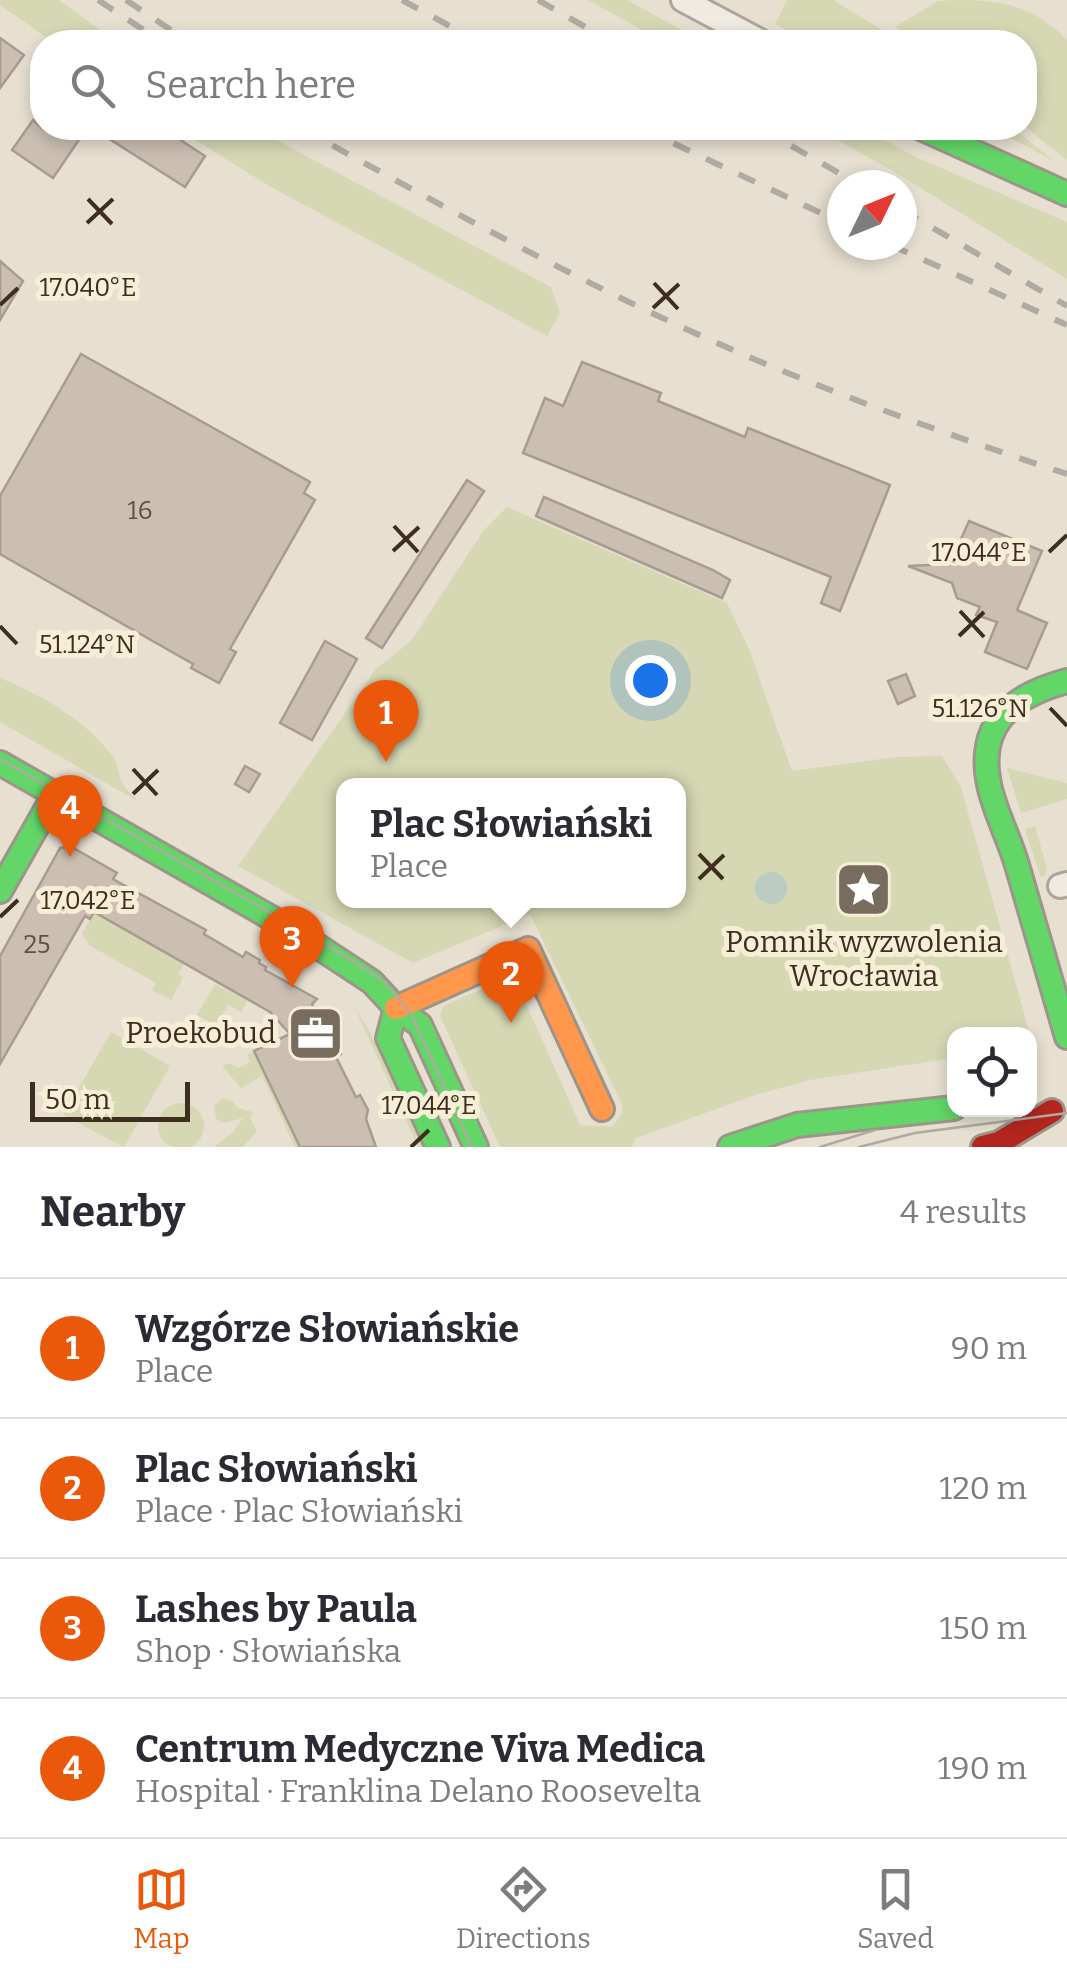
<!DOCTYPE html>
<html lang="en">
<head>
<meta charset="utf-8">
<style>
  :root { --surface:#fff; --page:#f7f7f7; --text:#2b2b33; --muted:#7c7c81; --line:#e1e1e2; --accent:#ea580c }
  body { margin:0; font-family:Bitter,serif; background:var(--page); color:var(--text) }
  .controls { position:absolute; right:30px; bottom:30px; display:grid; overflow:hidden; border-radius:20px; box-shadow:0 5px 15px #0003 }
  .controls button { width:90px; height:90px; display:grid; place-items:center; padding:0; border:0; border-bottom:2px solid var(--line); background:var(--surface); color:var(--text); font:50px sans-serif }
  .compass { position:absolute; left:827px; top:170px; width:90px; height:90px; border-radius:50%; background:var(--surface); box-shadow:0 5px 15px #0003; rotate:47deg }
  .scale { position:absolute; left:30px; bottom:25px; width:160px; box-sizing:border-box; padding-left:10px; border:5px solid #3d2e20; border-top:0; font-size:28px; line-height:35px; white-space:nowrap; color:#3d2e20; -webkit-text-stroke:8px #f7eed8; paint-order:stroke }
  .you { position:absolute; left:650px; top:680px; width:35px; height:35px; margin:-25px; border:8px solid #fff; border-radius:50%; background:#1a73e8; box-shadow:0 0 0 15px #1a73e833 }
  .badge { display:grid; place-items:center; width:65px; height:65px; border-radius:50%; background:var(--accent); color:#fff; font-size:32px; font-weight:700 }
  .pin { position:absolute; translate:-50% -82px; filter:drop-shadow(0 2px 5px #0008) }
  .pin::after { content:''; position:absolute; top:52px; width:35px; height:30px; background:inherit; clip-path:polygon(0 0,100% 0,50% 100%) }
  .popup { position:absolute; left:336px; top:778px; width:350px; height:130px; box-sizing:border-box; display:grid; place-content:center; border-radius:20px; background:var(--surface); filter:drop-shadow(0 2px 8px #0005); font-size:32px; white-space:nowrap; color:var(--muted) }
  .popup b { font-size:38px; color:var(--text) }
  .popup::after { content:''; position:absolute; left:50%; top:100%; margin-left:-20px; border:20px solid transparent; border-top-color:var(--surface) }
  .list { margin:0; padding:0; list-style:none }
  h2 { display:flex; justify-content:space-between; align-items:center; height:130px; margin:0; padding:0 40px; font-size:42px }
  h2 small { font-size:32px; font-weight:400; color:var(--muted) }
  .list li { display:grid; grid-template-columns:65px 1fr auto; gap:30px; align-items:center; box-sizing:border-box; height:140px; padding:0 40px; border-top:2px solid var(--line) }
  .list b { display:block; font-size:38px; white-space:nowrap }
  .list p { margin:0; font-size:32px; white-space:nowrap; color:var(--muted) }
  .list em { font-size:32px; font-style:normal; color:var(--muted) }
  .icon { flex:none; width:55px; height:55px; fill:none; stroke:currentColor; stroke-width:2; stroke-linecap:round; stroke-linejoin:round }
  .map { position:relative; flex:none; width:1067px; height:1147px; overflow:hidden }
  .search { position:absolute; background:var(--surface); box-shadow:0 5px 15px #0003; left:30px; right:30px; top:30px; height:110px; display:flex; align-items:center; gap:25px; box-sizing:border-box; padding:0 35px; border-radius:40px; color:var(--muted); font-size:38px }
  .sheet { height:690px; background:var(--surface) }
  nav { display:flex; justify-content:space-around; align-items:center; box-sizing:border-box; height:140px; border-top:2px solid var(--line); background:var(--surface); font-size:28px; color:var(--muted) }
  nav a { display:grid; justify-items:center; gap:5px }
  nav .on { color:var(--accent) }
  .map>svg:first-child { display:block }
  .green { fill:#d6d7b3; fill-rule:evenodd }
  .water { fill:#bcccc2 }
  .building { fill:#cbbfb2; stroke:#a89c90; stroke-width:2.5 }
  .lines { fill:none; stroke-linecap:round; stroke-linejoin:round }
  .street-casing { stroke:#ada599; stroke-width:28 }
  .fast-casing { stroke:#9c958a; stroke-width:28 }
  .slow-casing { stroke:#9c958a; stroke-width:28 }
  .jam-casing { stroke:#9c958a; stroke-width:28 }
  .street { stroke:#efebe3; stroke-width:22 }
  .fast { stroke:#63d668; stroke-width:22 }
  .slow { stroke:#ff974d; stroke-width:22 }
  .jam { stroke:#b3261e; stroke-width:22 }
  .tram { stroke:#afaaa2; stroke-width:2.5 }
  .rail { stroke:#afaaa2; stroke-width:6; stroke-dasharray:18 18; stroke-linecap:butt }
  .ticks { fill:none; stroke:#3d2e20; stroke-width:4 }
  .labels { text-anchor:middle; stroke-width:10; stroke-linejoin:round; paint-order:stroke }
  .number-label { font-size:25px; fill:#605244 }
  .poi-label { font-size:30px; fill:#3d2e20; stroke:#f7eed8 }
  .ticks-label { font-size:25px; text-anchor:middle; fill:#3d2e20; stroke:#f7eed8; stroke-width:10; stroke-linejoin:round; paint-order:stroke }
</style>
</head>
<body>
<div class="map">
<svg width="1067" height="1147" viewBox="0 0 1067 1147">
  <rect width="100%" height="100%" fill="#e7e0d1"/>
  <g class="green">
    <polygon points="0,0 59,0 116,42 53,42 0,5"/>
    <polygon points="588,0 627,0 704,42 664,42"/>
    <polygon points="787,0 833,0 902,42 809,42 775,24"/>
    <path d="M954,0C1001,0 1033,5 1067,40V160L1025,127L1024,42H915L895,27L938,1Z"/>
    <polygon points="176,128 254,128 551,287 560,313 547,336 271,187"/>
    <polygon points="816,128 861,128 920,159 1067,222 1067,279 893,171"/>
    <polygon points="991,128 1013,128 1054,161"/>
    <path d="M507,507L727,603L749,649L792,771L896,757L942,756L961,787L1034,1049H1030V1034H954V1058L810,1080L758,1094L636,1138L632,1147H500L440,1016L443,1006L503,980L514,978L520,990L580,1125L612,1127L622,1113V1104L530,914L413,963L238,866L376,669L411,641L484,530ZM344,786H678V900H344Z"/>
    <path d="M0,678C42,695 82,718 111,754C119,763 117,774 123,784C126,790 133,796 139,802L0,722Z"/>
    <polygon points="1007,768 1067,783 1067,799 1021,813"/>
    <polygon points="1035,826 1047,869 1045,876 1041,877 1025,830"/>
    <polygon points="94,913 184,964 178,974 183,978 171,1000 152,990 156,983 89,945 82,933"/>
    <polygon points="215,984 247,1001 241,1012 228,1005 216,1026 197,1015"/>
    <polygon points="354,1006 371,1034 425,1147 418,1147"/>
    <polygon points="111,1032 170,1066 124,1147 63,1115"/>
    <polygon points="254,1052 300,1147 295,1147 262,1076 241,1088 222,1066 230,1063 238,1068 250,1062 247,1055"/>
    <polygon points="224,1098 233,1102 237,1108 253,1112 250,1118 257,1131 243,1147 214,1147 233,1132 243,1118 224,1123 216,1119 214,1105"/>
    <circle cx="181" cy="1126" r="23"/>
  </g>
  <circle class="water" cx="771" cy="888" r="16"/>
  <g class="building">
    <polygon points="0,38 24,55 0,88"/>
    <polygon points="33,120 42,128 87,128 53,178 12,150"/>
    <polygon points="92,128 162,128 205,156 185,187"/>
    <polygon points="0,261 23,281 0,320"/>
    <polygon points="81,354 310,482 304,493 315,500 230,649 236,652 219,683 191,668 193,664 0,554 0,496"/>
    <polygon points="582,362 661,393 658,401 745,437 748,428 890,485 840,611 821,603 831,577 523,453 545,398 563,406"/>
    <polygon points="467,480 484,491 382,648 366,638"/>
    <polygon points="544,497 713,570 730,580 722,598 536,516"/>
    <polygon points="969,521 1042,551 1017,610 1047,623 1027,669 985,652 997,622 976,615 980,607 957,598 952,583 908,566 950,564"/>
    <polygon points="325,641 357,659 312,740 280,723"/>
    <polygon points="906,674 915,696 898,704 888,681"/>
    <polygon points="245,766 260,774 249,792 235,784"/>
    <polygon points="70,846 117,873 113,879 206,930 204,934 243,957 246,952 260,960 259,963 266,967 265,970 317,999 312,1004 326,1034 333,1039 341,1054 336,1057 356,1097 360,1095 368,1110 366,1119 376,1147 300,1147 254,1051 290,1034 270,1012 94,912 90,919 85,916 0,1064 0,956 60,848"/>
  </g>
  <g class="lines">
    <defs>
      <g id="street">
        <polyline points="683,0 762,42"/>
        <polyline points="1060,886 1067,884"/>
      </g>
      <g id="fast">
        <polyline points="921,128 1067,194"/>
        <path d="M1067,681C1033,690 995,708 988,746C980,787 1006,827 1017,865C1034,922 1050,980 1067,1037"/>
        <polyline points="0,763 296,932 372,982 396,1008 420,1025 476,1147"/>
        <polyline points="0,891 55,794"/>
        <polyline points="396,1008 388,1038 438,1147"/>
        <polyline points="730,1147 797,1125 954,1108"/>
      </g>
      <polyline id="slow" points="396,1008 528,949 602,1109"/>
      <polyline id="jam" points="983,1147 999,1143 1052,1111"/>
    </defs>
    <use href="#street" class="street-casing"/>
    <use href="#fast" class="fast-casing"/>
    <use href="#slow" class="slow-casing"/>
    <use href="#jam" class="jam-casing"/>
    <use href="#street" class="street"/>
    <use href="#fast" class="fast"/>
    <use href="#slow" class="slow"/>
    <use href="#jam" class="jam"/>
    <g class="tram">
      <polyline points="0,759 327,945 384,981 411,1014 472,1147"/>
      <polyline points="820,1147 875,1130"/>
      <polyline points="859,1147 915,1133 1067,1113"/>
    </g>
    <g class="rail">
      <polyline points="98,0 162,42"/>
      <polyline points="126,0 189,42"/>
      <polyline points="402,0 479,42"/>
      <polyline points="538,0 612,42"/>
      <path d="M301,128C451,211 602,295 761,362C861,404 964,440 1067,474"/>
      <polyline points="641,128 842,223"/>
      <polyline points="760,128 860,185"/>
      <polyline points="902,210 1067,306"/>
      <polyline points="891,245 1067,325"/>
    </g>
  </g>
  <path class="ticks" d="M88,199L112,224M87,223L113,199M654,283L678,309M0,305L18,288M653,308L679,284M394,526L418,552M393,551L419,527M1049,552L1067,535M960,611L984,637M0,626L17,644M959,636L984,612M1050,708L1067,726M133,769L157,795M133,794L158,770M699,854L723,879M699,879L724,855M0,917L18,900M411,1147L429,1130"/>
  <defs>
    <symbol id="sight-square" viewBox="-11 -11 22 22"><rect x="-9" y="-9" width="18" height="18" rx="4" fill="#786c5e" stroke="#f7eed8"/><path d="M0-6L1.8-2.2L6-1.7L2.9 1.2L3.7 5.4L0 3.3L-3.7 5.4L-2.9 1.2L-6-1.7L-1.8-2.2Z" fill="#fff"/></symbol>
    <symbol id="office-square" viewBox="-11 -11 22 22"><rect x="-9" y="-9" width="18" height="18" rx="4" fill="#786c5e" stroke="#f7eed8"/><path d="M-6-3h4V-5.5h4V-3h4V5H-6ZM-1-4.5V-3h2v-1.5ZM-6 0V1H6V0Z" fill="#fff"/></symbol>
  </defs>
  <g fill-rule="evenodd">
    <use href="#sight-square" x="832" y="858" width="63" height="63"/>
    <use href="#office-square" x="284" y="1002" width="63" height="63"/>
  </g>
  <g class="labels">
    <g class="number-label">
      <text x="140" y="519">16</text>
      <text x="37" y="953">25</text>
    </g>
    <g class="poi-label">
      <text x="864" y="952">Pomnik wyzwolenia<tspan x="864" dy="34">Wrocławia</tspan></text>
      <text x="276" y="1043" text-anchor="end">Proekobud</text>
    </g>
  </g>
  <g class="ticks-label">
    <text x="88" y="296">17.040°E</text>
    <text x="979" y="561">17.044°E</text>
    <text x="87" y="653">51.124°N</text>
    <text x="980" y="717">51.126°N</text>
    <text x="88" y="909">17.042°E</text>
    <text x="429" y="1114">17.044°E</text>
  </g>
</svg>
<div class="controls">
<button><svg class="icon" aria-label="locate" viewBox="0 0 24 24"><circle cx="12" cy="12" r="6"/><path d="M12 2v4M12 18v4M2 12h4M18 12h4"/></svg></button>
</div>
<svg class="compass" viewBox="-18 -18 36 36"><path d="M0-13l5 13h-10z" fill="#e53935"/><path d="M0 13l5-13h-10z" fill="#7c7c81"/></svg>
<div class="scale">50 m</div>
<div class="you"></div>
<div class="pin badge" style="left:386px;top:762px">1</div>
<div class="pin badge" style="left:511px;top:1023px">2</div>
<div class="popup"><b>Plac Słowiański</b>Place</div>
<div class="pin badge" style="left:292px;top:988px">3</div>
<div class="pin badge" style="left:70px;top:857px">4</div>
<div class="search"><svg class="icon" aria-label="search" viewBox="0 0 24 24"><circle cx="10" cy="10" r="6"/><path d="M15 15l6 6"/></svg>Search here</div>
</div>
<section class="sheet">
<h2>Nearby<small>4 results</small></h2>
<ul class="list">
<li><span class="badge">1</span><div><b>Wzgórze Słowiańskie</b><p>Place</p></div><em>90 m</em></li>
<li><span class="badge">2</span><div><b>Plac Słowiański</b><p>Place · Plac Słowiański</p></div><em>120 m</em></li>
<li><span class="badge">3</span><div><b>Lashes by Paula</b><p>Shop · Słowiańska</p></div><em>150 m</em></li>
<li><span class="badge">4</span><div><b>Centrum Medyczne Viva Medica</b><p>Hospital · Franklina Delano Roosevelta</p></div><em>190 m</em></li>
</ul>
</section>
<nav>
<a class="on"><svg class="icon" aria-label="map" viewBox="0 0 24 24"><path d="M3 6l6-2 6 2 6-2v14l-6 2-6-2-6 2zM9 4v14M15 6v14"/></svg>Map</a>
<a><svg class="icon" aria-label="directions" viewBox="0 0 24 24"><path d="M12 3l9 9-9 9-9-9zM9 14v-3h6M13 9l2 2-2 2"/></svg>Directions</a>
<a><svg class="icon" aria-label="saved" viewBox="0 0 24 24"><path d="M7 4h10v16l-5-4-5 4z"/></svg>Saved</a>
</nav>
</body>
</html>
